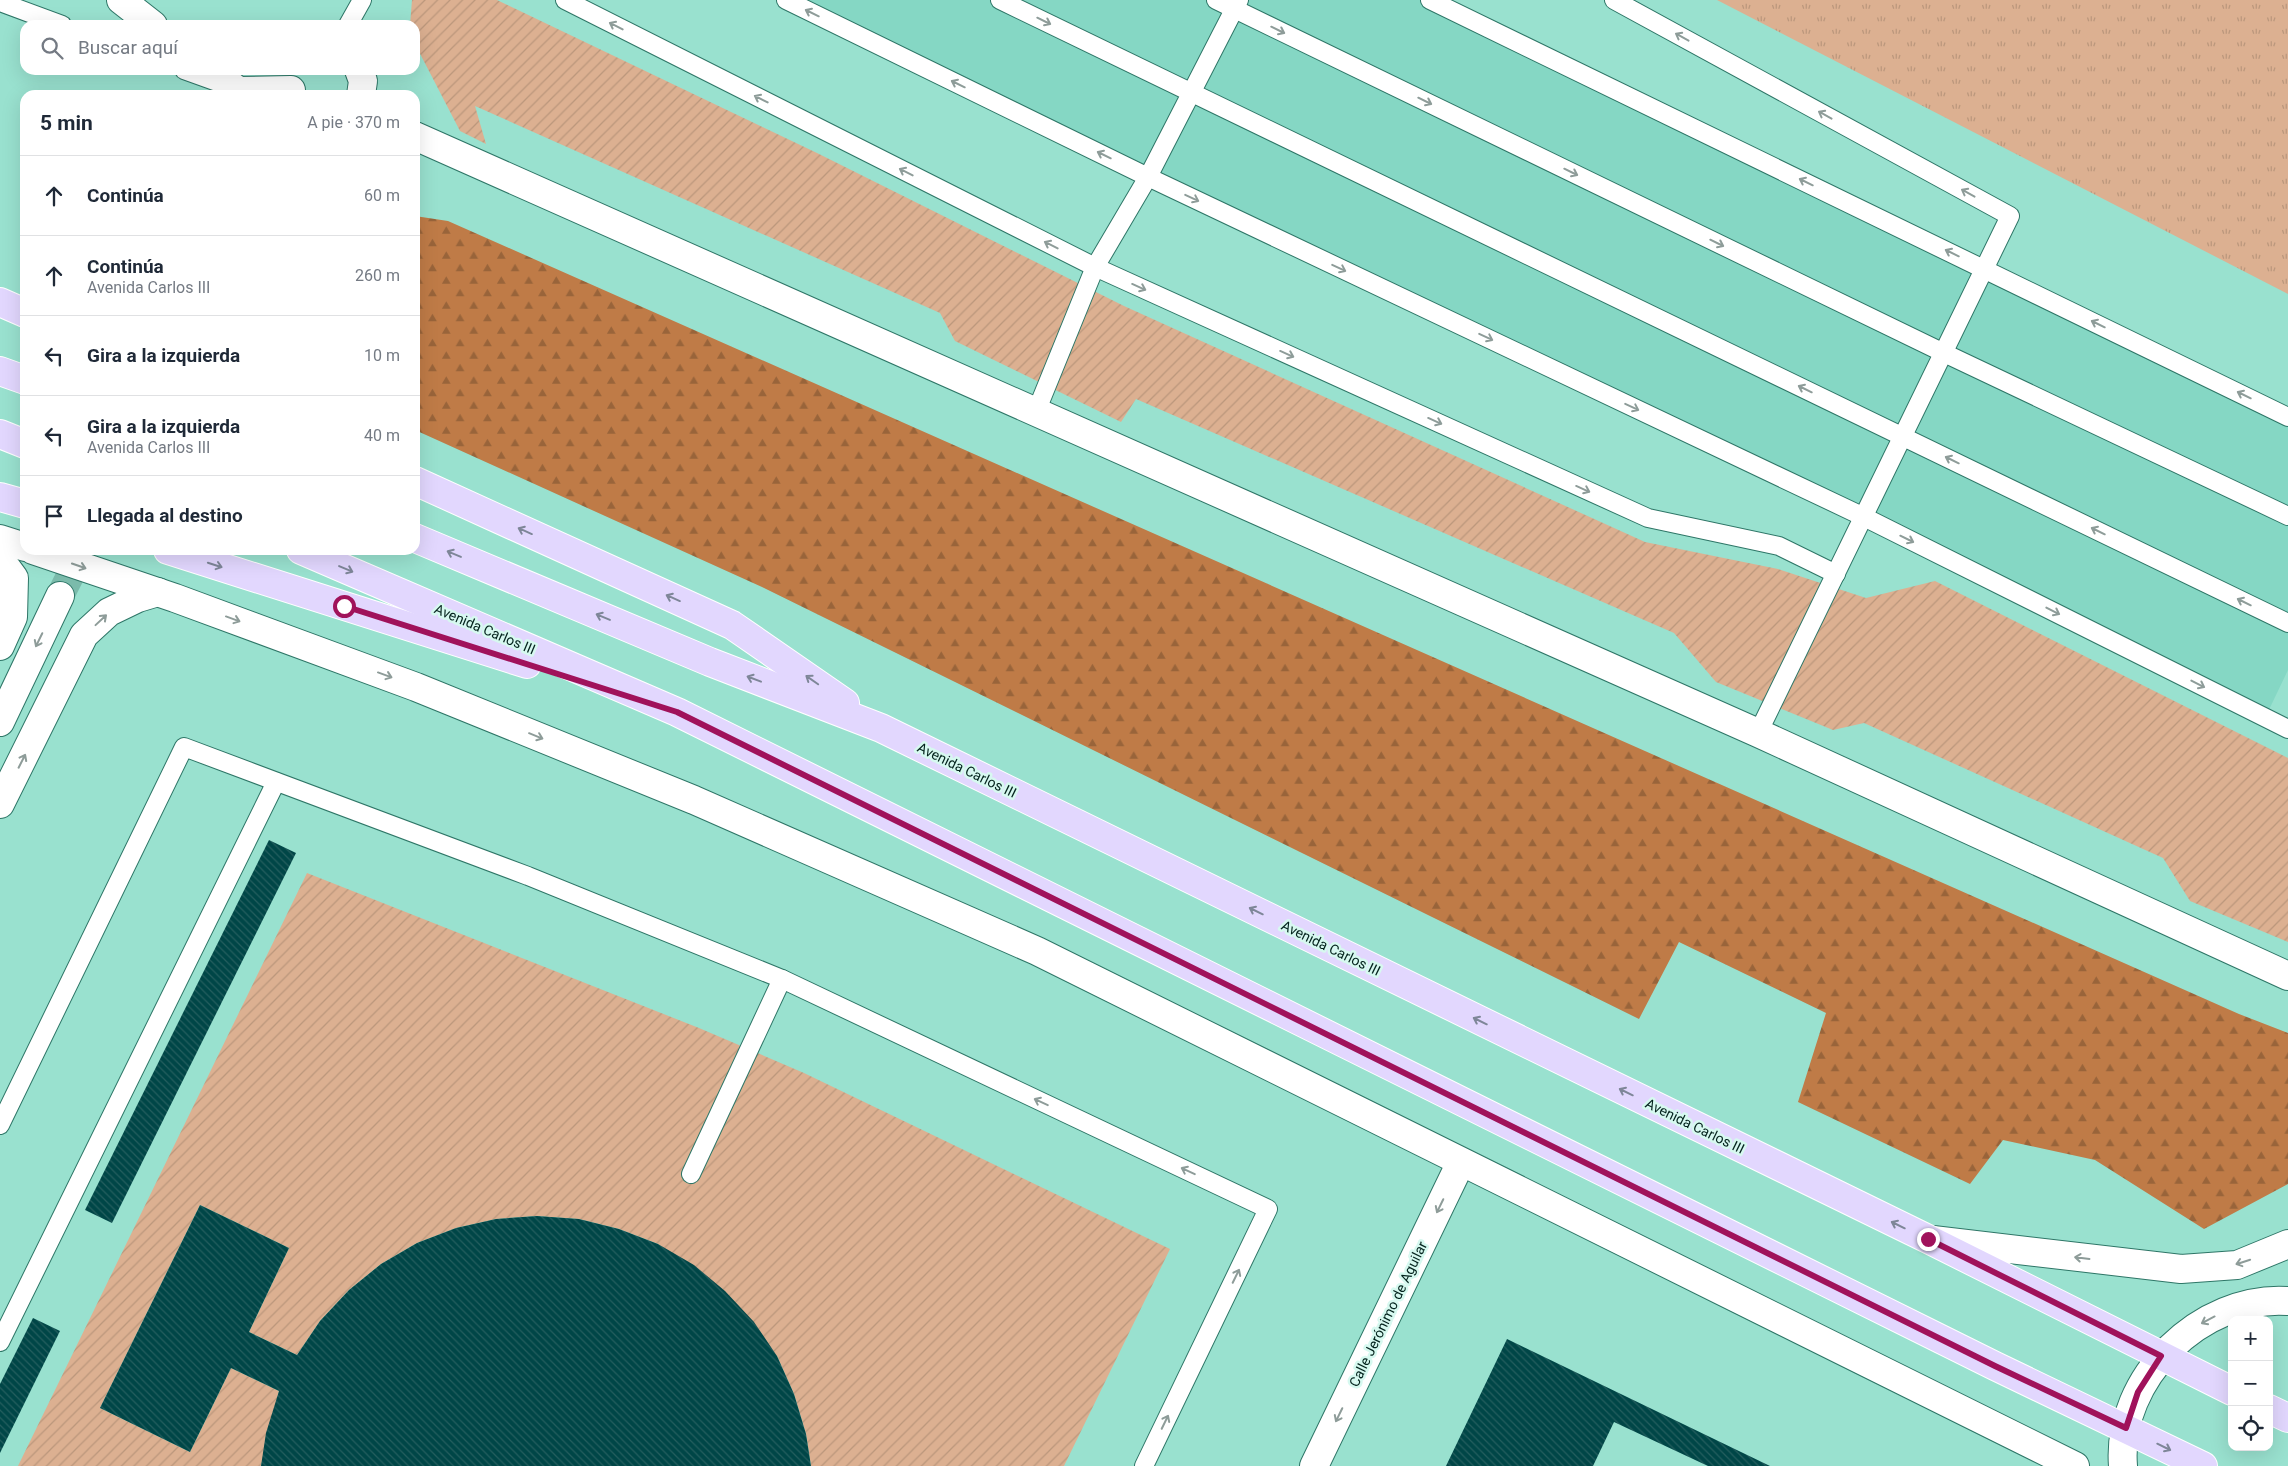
<!DOCTYPE html>
<html lang="es">
<head>
<meta charset="utf-8">
<style>
  :root { --surface:#fff; --page:#f2f2f3; --text:#1f2937; --muted:#747a83; --line:#e0e1e3 }
  body { margin:0; font-family:Roboto,sans-serif; background:var(--page); color:var(--text) }
  .controls { position:absolute; right:15px; bottom:15px; display:grid; overflow:hidden; border-radius:10px; box-shadow:0 5px 20px #0002 }
  .controls button { width:45px; height:45px; display:grid; place-items:center; padding:0; border:0; border-bottom:1px solid var(--line); background:var(--surface); color:var(--text); font:25px sans-serif }
  .stop { position:absolute; width:15px; height:15px; margin:-11px; border:4px solid #a0125b; border-radius:50%; background:#fff }
  .stop.end { background:#a0125b; border-color:#fff; box-shadow:0 1px 5px #0008 }
  .list { margin:0; padding:0; list-style:none }
  h2 { display:flex; justify-content:space-between; align-items:center; height:65px; margin:0; padding:0 20px; font-size:21px }
  h2 small { font-size:16px; font-weight:400; color:var(--muted) }
  .list li { display:grid; grid-template-columns:32px 1fr auto; gap:15px; align-items:center; box-sizing:border-box; height:80px; padding:0 20px; border-top:1px solid var(--line) }
  .list b { display:block; font-size:19px; white-space:nowrap }
  .list p { margin:0; font-size:16px; white-space:nowrap; color:var(--muted) }
  .list em { font-size:16px; font-style:normal; color:var(--muted) }
  .icon { flex:none; width:28px; height:28px; fill:none; stroke:currentColor; stroke-width:2; stroke-linecap:round; stroke-linejoin:round }
  .map { position:relative; flex:none; width:2288px; height:1466px; overflow:hidden }
  .search { position:absolute; background:var(--surface); box-shadow:0 5px 20px #0002; left:20px; top:20px; width:400px; height:55px; display:flex; align-items:center; gap:12px; box-sizing:border-box; padding:0 18px; border-radius:15px; color:var(--muted); font-size:19px }
  .panel { position:absolute; background:var(--surface); box-shadow:0 5px 20px #0002; left:20px; top:90px; width:400px; height:465px; border-radius:15px }
  .map>svg:first-child { display:block }
  .built { fill:#85d7c4 }
  .grass { fill:url(#grass-tufts) }
  .forest { fill:url(#forest-firs) }
  .garden { fill:url(#garden-furrows) }
  .building { fill:url(#building-back-hatch) }
  .lines { fill:none; stroke-linecap:round; stroke-linejoin:round }
  .minor-tunnel { stroke:#7bbbab; stroke-width:28; stroke-dasharray:28 14; stroke-linecap:butt }
  .service-casing { stroke:#2e7667; stroke-width:20 }
  .minor-casing { stroke:#2e7667; stroke-width:30 }
  .tertiary-casing { stroke:#2e7667; stroke-width:30 }
  .primary-casing { stroke:#fff; stroke-width:30 }
  .service { stroke:#fff; stroke-width:18 }
  .minor { stroke:#fff; stroke-width:28 }
  .tertiary { stroke:#fff; stroke-width:28 }
  .primary { stroke:#e2d7fe; stroke-width:28 }
  .oneway { stroke:#8e9c99 }
  .oneway2 { stroke:#7e8698 }
  .route { stroke:#a0125b; stroke-width:6 }
  .labels { text-anchor:middle; stroke-width:5; stroke-linejoin:round; paint-order:stroke }
  .street-label { font-size:14px; fill:#03221c; stroke:#d7f9f0 }
</style>
</head>
<body>
<div class="map">
<svg width="2288" height="1466" viewBox="0 0 2288 1466">
  <defs>
    <pattern id="grass-tufts" width="24" height="20" patternUnits="userSpaceOnUse" patternTransform="scale(1.25)"><rect width="24" height="20" fill="#dcb091"/><path d="M3 7l-1-3M5 7V3M7 7l1-3M15 17l-1-3M17 17v-4M19 17l1-3" fill="none" stroke="#bb977c"/></pattern>
    <pattern id="forest-firs" width="22" height="20" patternUnits="userSpaceOnUse" patternTransform="scale(1.25)"><rect width="22" height="20" fill="#bf7b47"/><path d="M5 1l3.5 6h-7zM16 11l3.5 6h-7z" fill="#99643a"/></pattern>
    <pattern id="garden-furrows" width="10" height="10" patternUnits="userSpaceOnUse" patternTransform="scale(1.25)"><rect width="10" height="10" fill="#dcb091"/><path d="M-1 1l2-2M0 10L10 0M9 11l2-2" fill="none" stroke="#bb977c"/></pattern>
    <pattern id="building-back-hatch" width="6" height="6" patternUnits="userSpaceOnUse" patternTransform="scale(1.25)"><rect width="6" height="6" fill="#004647"/><path d="M-1 5l2 2M0 0l6 6M5-1l2 2" fill="none" stroke="#245e5e"/></pattern>
  </defs>
  <rect width="100%" height="100%" fill="#99e1cf"/>
  <polygon class="built" points="787,0 1424,0 2288,417 2288,670 2265,718"/>
  <polygon class="grass" points="1717,0 2288,0 2288,294"/>
  <polygon class="forest" points="415,216 448,221 2239,1014 2288,1033 2288,1184 2204,1229 2095,1160 2003,1140 1970,1184 1798,1102 1826,1013 1679,942 1639,1019 762,587 415,430"/>
  <g class="garden">
    <polygon points="412,0 497,0 817,153 1124,306 1645,542 1778,569 1866,598 1935,581 2288,758 2288,942 2190,901 2163,858 1864,723 1833,730 1716,682 1674,633 1136,399 1121,422 955,341 940,313 475,106 486,144 460,131 415,44 415,25 410,25"/>
    <polygon points="307,873 699,1028 804,1073 1170,1249 1064,1466 811,1466 806,1434 794,1394 777,1356 658,1244 619,1229 579,1219 537,1216 496,1219 456,1228 417,1243 381,1264 349,1290 320,1321 297,1355 249,1332 289,1248 200,1205 100,1408 190,1452 231,1368 279,1391 261,1466 18,1466"/>
  </g>
  <g class="building">
    <polygon points="269,840 296,853 112,1223 85,1210"/>
    <polygon points="200,1205 289,1248 249,1332 297,1355 320,1321 349,1290 381,1264 417,1243 456,1228 496,1219 537,1216 579,1219 619,1229 658,1244 694,1265 725,1291 754,1322 777,1356 794,1394 806,1434 811,1466 261,1466 266,1433 279,1391 231,1368 190,1452 100,1408"/>
    <polygon points="33,1318 60,1331 0,1453 0,1384"/>
    <polygon points="1507,1339 1770,1466 1708,1466 1614,1422 1593,1466 1446,1466"/>
  </g>
  <g class="lines">
    <polyline class="minor-tunnel" points="60,596 83,550"/>
    <defs>
      <g id="service">
        <polyline points="565,0 1095,267 1648,518 1779,546 1836,574"/>
        <polyline points="786,0 1148,177 1864,517 2288,729"/>
        <polyline points="1000,0 2288,623"/>
        <polyline points="1216,0 1944,353 2288,516"/>
        <polyline points="1430,0 2288,417"/>
        <polyline points="1614,0 2010,216 1758,733"/>
        <polyline points="0,2 62,25"/>
        <polyline points="348,25 362,0"/>
        <polyline points="184,70 223,84"/>
        <polyline points="1036,412 1095,267 1148,177 1239,0"/>
        <polyline points="0,1125 184,747 528,876 782,979 1268,1209 1144,1466"/>
        <polyline points="691,1174 782,979"/>
        <polyline points="0,1342 276,782"/>
      </g>
      <g id="minor">
        <polyline points="121,0 153,25"/>
        <polyline points="212,70 243,95"/>
        <polyline points="359,70 363,81 361,95"/>
        <polyline points="239,91 291,90"/>
        <polyline points="415,136 1758,733 2288,976"/>
        <polyline points="0,539 25,547"/>
        <polyline points="33,550 175,598 416,687 694,800 1037,951 2075,1466"/>
        <polyline points="0,559 14,578 13,617 0,646"/>
        <polyline points="0,722 60,596"/>
        <polyline points="0,804 84,635 109,612 138,598 158,592"/>
        <polyline points="1933,1240 2181,1269 2237,1265 2288,1244"/>
        <polyline points="1314,1466 1461,1162"/>
      </g>
      <path id="tertiary" d="M2123,1466C2116,1378 2201,1295 2288,1301"/>
      <g id="primary">
        <polyline points="0,302 25,313"/>
        <polyline points="0,371 25,380"/>
        <polyline points="0,434 25,444"/>
        <polyline points="415,481 732,625 845,703"/>
        <polyline points="0,497 25,504"/>
        <polyline points="415,538 710,662 881,728 1928,1239 2232,1391"/>
        <polyline points="168,550 527,664"/>
        <polyline points="301,550 677,712 1995,1366 2203,1466"/>
        <polyline points="2269,1409 2288,1418"/>
      </g>
    </defs>
    <use href="#service" class="service-casing"/>
    <use href="#minor" class="minor-casing"/>
    <use href="#tertiary" class="tertiary-casing"/>
    <use href="#primary" class="primary-casing"/>
    <use href="#service" class="service"/>
    <use href="#minor" class="minor"/>
    <use href="#tertiary" class="tertiary"/>
    <use href="#primary" class="primary"/>
  </g>
  <defs><path id="oneway-shaft" d="M-6 0H5M1.5-3L5.5 0L1.5 3" fill="none" stroke-width="1.6" stroke-linecap="round" stroke-linejoin="round" transform="scale(1.25)"/></defs>
  <g class="oneway">
    <use href="#oneway-shaft" transform="translate(812 13) rotate(-154)"/>
    <use href="#oneway-shaft" transform="translate(1044 21) rotate(26)"/>
    <use href="#oneway-shaft" transform="translate(616 26) rotate(-153)"/>
    <use href="#oneway-shaft" transform="translate(1278 30) rotate(26)"/>
    <use href="#oneway-shaft" transform="translate(1682 37) rotate(-151)"/>
    <use href="#oneway-shaft" transform="translate(958 84) rotate(-154)"/>
    <use href="#oneway-shaft" transform="translate(761 99) rotate(-153)"/>
    <use href="#oneway-shaft" transform="translate(1425 101) rotate(26)"/>
    <use href="#oneway-shaft" transform="translate(1825 115) rotate(-151)"/>
    <use href="#oneway-shaft" transform="translate(1104 155) rotate(-154)"/>
    <use href="#oneway-shaft" transform="translate(906 172) rotate(-153)"/>
    <use href="#oneway-shaft" transform="translate(1571 172) rotate(26)"/>
    <use href="#oneway-shaft" transform="translate(1806 182) rotate(-154)"/>
    <use href="#oneway-shaft" transform="translate(1968 193) rotate(-151)"/>
    <use href="#oneway-shaft" transform="translate(1192 198) rotate(25)"/>
    <use href="#oneway-shaft" transform="translate(1717 243) rotate(26)"/>
    <use href="#oneway-shaft" transform="translate(1051 245) rotate(-153)"/>
    <use href="#oneway-shaft" transform="translate(1952 253) rotate(-154)"/>
    <use href="#oneway-shaft" transform="translate(1339 268) rotate(25)"/>
    <use href="#oneway-shaft" transform="translate(1139 287) rotate(24)"/>
    <use href="#oneway-shaft" transform="translate(2098 324) rotate(-154)"/>
    <use href="#oneway-shaft" transform="translate(1486 337) rotate(25)"/>
    <use href="#oneway-shaft" transform="translate(1287 354) rotate(24)"/>
    <use href="#oneway-shaft" transform="translate(1805 389) rotate(-154)"/>
    <use href="#oneway-shaft" transform="translate(2244 395) rotate(-154)"/>
    <use href="#oneway-shaft" transform="translate(1632 407) rotate(25)"/>
    <use href="#oneway-shaft" transform="translate(1435 421) rotate(24)"/>
    <use href="#oneway-shaft" transform="translate(1952 460) rotate(-154)"/>
    <use href="#oneway-shaft" transform="translate(1583 489) rotate(24)"/>
    <use href="#oneway-shaft" transform="translate(2098 531) rotate(-154)"/>
    <use href="#oneway-shaft" transform="translate(1907 539) rotate(26)"/>
    <use href="#oneway-shaft" transform="translate(79 566) rotate(19)"/>
    <use href="#oneway-shaft" transform="translate(2244 602) rotate(-154)"/>
    <use href="#oneway-shaft" transform="translate(2053 611) rotate(27)"/>
    <use href="#oneway-shaft" transform="translate(233 619) rotate(20)"/>
    <use href="#oneway-shaft" transform="translate(101 620) rotate(-43)"/>
    <use href="#oneway-shaft" transform="translate(39 640) rotate(116)"/>
    <use href="#oneway-shaft" transform="translate(385 675) rotate(20)"/>
    <use href="#oneway-shaft" transform="translate(2198 684) rotate(27)"/>
    <use href="#oneway-shaft" transform="translate(536 736) rotate(22)"/>
    <use href="#oneway-shaft" transform="translate(22 761) rotate(-63)"/>
    <use href="#oneway-shaft" transform="translate(1041 1102) rotate(-155)"/>
    <use href="#oneway-shaft" transform="translate(1188 1171) rotate(-155)"/>
    <use href="#oneway-shaft" transform="translate(1440 1206) rotate(116)"/>
    <use href="#oneway-shaft" transform="translate(2082 1258) rotate(-173)"/>
    <use href="#oneway-shaft" transform="translate(2243 1262) rotate(162)"/>
    <use href="#oneway-shaft" transform="translate(1236 1276) rotate(-64)"/>
    <use href="#oneway-shaft" transform="translate(2208 1320) rotate(152)"/>
    <use href="#oneway-shaft" transform="translate(1339 1415) rotate(116)"/>
    <use href="#oneway-shaft" transform="translate(1165 1422) rotate(-64)"/>
  </g>
  <g class="oneway2">
    <use href="#oneway-shaft" transform="translate(525 531) rotate(-156)"/>
    <use href="#oneway-shaft" transform="translate(454 554) rotate(-157)"/>
    <use href="#oneway-shaft" transform="translate(215 565) rotate(18)"/>
    <use href="#oneway-shaft" transform="translate(346 569) rotate(23)"/>
    <use href="#oneway-shaft" transform="translate(673 598) rotate(-156)"/>
    <use href="#oneway-shaft" transform="translate(603 617) rotate(-157)"/>
    <use href="#oneway-shaft" transform="translate(754 679) rotate(-159)"/>
    <use href="#oneway-shaft" transform="translate(812 680) rotate(-145)"/>
    <use href="#oneway-shaft" transform="translate(1256 911) rotate(-154)"/>
    <use href="#oneway-shaft" transform="translate(1480 1021) rotate(-154)"/>
    <use href="#oneway-shaft" transform="translate(1626 1092) rotate(-154)"/>
    <use href="#oneway-shaft" transform="translate(1898 1225) rotate(-154)"/>
    <use href="#oneway-shaft" transform="translate(2164 1447) rotate(26)"/>
  </g>
  <g class="lines">
    <polyline class="route" points="344,606 677,712 1995,1366 2126,1428 2138,1392 2161,1356 1928,1239"/>
  </g>
  <g class="labels">
    <g class="street-label">
      <text transform="translate(485 629) rotate(23)" y="5">Avenida Carlos III</text>
      <text transform="translate(967 770) rotate(26)" y="5">Avenida Carlos III</text>
      <text transform="translate(1331 948) rotate(26)" y="5">Avenida Carlos III</text>
      <text transform="translate(1695 1126) rotate(26)" y="5">Avenida Carlos III</text>
      <text transform="translate(1388 1314) rotate(-64)" y="5">Calle Jerónimo de Aguilar</text>
    </g>
  </g>
</svg>
<div class="controls">
<button>+</button>
<button>−</button>
<button><svg class="icon" aria-label="locate" viewBox="0 0 24 24"><circle cx="12" cy="12" r="6"/><path d="M12 2v4M12 18v4M2 12h4M18 12h4"/></svg></button>
</div>
<div class="stop" style="left:344px;top:606px"></div>
<div class="stop end" style="left:1928px;top:1239px"></div>
<div class="search"><svg class="icon" aria-label="search" viewBox="0 0 24 24"><circle cx="10" cy="10" r="6"/><path d="M15 15l6 6"/></svg>Buscar aquí</div>
<section class="panel">
<h2>5 min<small>A pie · 370 m</small></h2>
<ul class="list">
<li><svg class="icon" aria-label="ahead" viewBox="0 0 24 24"><path d="M12 20V5M6 11l6-6 6 6"/></svg><div><b>Continúa</b></div><em>60 m</em></li>
<li><svg class="icon" aria-label="ahead" viewBox="0 0 24 24"><path d="M12 20V5M6 11l6-6 6 6"/></svg><div><b>Continúa</b><p>Avenida Carlos III</p></div><em>260 m</em></li>
<li><svg class="icon" aria-label="left" viewBox="0 0 24 24"><path d="M17 20v-9H6M10 6l-5 5 5 5"/></svg><div><b>Gira a la izquierda</b></div><em>10 m</em></li>
<li><svg class="icon" aria-label="left" viewBox="0 0 24 24"><path d="M17 20v-9H6M10 6l-5 5 5 5"/></svg><div><b>Gira a la izquierda</b><p>Avenida Carlos III</p></div><em>40 m</em></li>
<li><svg class="icon" aria-label="arrive" viewBox="0 0 24 24"><path d="M6 21V4h12l-3 4 3 4H6"/></svg><div><b>Llegada al destino</b></div></li>
</ul>
</section>
</div>
</body>
</html>
